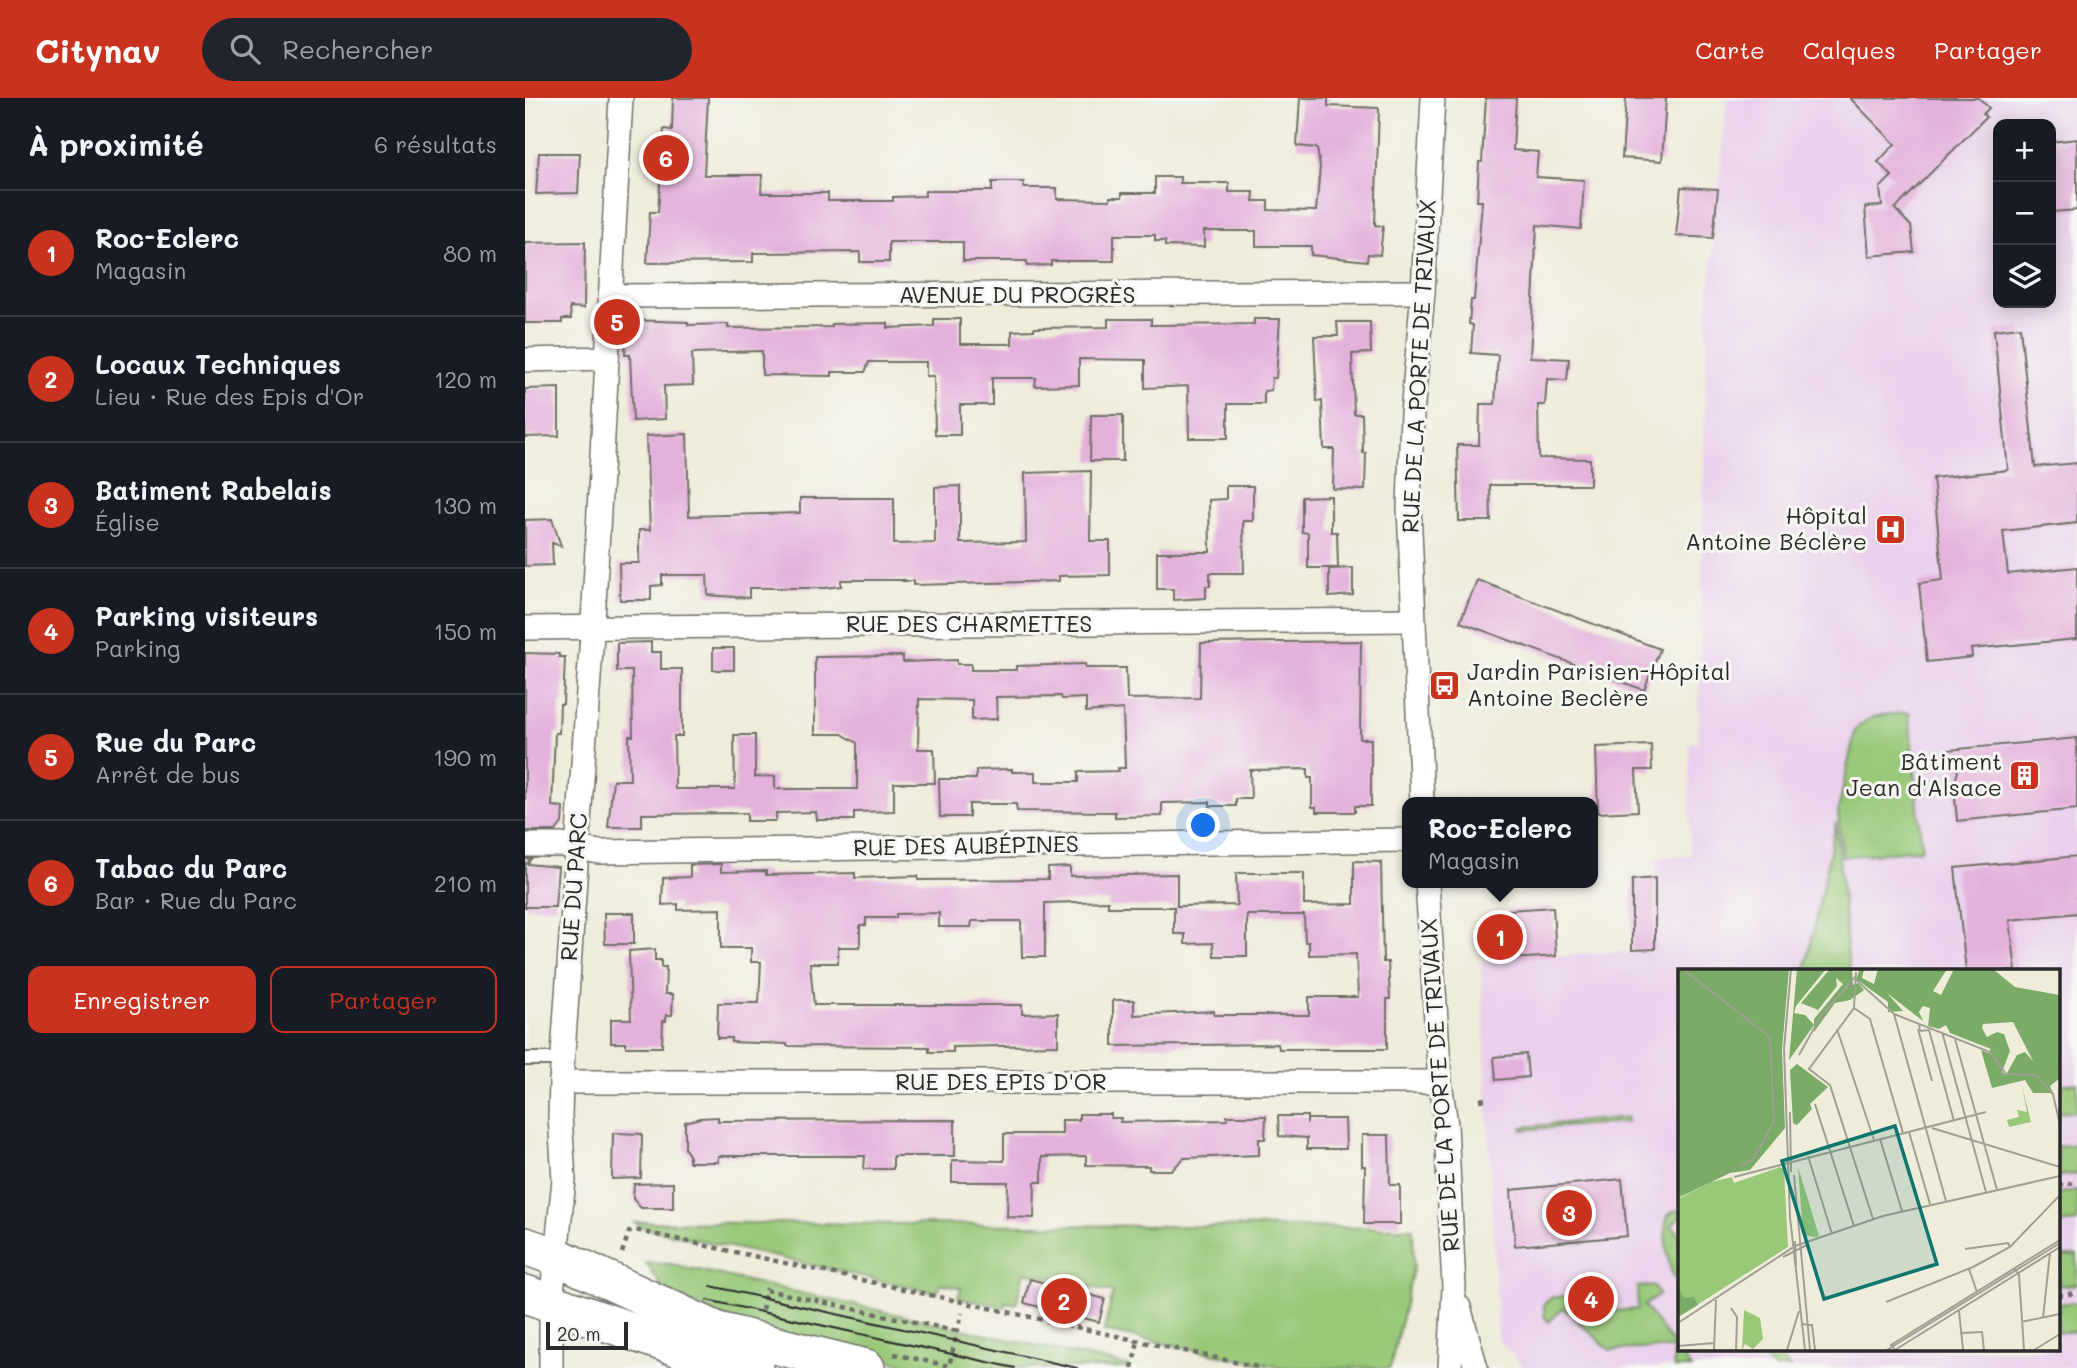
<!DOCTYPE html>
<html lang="fr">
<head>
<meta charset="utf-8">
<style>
  :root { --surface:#171b24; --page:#20242c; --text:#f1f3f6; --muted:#9ea1a6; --line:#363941; --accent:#c8321e }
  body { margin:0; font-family:Mali,sans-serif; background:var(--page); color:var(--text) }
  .controls { position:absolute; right:21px; top:21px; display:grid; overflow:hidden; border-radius:14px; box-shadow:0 4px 18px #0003 }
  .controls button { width:63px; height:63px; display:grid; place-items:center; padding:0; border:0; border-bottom:2px solid var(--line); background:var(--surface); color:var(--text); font:35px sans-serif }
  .scale { position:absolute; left:21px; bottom:18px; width:82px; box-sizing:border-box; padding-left:7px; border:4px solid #2b2b2b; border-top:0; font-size:19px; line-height:24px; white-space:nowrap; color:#2b2b2b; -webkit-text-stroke:5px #f6f6f2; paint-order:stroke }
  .you { position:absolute; left:679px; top:728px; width:24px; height:24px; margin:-18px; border:5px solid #fff; border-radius:50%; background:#1a73e8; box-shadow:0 0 0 10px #1a73e833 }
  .badge { display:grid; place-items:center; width:46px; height:46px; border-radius:50%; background:var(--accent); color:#fff; font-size:23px; font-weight:700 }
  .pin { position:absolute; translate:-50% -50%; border:4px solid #fff; box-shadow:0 2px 7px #0006 }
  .popup { position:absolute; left:877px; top:699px; width:196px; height:91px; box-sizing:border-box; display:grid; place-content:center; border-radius:14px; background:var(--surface); filter:drop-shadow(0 2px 5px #0005); font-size:23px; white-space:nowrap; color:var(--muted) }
  .popup b { font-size:26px; color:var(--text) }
  .popup::after { content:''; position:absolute; left:50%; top:100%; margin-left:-14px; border:14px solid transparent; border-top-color:var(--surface) }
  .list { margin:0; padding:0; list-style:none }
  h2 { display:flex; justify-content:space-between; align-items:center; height:91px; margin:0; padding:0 28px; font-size:30px }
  h2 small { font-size:23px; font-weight:400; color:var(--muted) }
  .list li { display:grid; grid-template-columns:46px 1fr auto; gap:21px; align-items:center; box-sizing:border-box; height:126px; padding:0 28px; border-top:2px solid var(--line) }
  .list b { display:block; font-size:26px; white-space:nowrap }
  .list p { margin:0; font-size:23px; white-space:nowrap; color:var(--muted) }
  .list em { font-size:23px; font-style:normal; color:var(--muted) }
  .actions { display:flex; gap:14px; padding:21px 28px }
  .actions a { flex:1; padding:16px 0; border:2px solid var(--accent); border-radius:14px; text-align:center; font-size:24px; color:var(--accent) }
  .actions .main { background:var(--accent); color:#fff }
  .icon { flex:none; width:38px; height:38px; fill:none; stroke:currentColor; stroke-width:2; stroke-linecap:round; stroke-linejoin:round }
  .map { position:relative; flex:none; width:1552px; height:1270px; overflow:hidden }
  header { display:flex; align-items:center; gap:42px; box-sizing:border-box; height:98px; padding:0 35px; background:var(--accent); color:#fff }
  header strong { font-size:33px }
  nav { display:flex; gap:38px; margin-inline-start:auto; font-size:24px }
  .search { width:490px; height:63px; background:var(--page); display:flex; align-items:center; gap:18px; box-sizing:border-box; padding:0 24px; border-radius:38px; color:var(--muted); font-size:26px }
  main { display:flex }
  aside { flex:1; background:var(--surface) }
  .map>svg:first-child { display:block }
  .built { fill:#ead1ec; fill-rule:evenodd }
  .green { fill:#98c878; stroke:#627a52; stroke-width:2 }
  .building { fill:#e4b1db }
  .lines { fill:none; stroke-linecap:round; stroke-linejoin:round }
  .service-casing { stroke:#706f68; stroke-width:16 }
  .minor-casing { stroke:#706f68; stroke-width:26 }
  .primary-casing { stroke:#706f68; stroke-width:40 }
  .path { stroke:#706f68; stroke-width:4.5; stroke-dasharray:5 5; stroke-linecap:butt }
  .service { stroke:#fff; stroke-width:12 }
  .minor { stroke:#fff; stroke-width:23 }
  .primary { stroke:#fff; stroke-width:37 }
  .tram { stroke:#2b2b2b; stroke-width:2 }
  .labels { text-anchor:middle; stroke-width:6; stroke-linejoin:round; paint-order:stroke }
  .street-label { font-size:23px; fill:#2b2b2b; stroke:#f6f6f2 }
  .poi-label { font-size:23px; fill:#2b2b2b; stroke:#f6f6f2; text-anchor:end }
  .inset-road { fill:none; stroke:#a19f94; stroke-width:2 }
  .view { fill:#0f766e; fill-opacity:0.15; stroke:#0f766e; stroke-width:3.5 }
  .inset-edge { fill:none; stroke:#2b2b2b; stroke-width:3.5 }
</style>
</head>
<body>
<header>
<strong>Citynav</strong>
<div class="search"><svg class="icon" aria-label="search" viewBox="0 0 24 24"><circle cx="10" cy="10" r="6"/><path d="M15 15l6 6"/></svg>Rechercher</div>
<nav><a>Carte</a><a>Calques</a><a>Partager</a></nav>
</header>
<main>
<aside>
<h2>À proximité<small>6 résultats</small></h2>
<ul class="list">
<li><span class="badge">1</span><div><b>Roc-Eclerc</b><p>Magasin</p></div><em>80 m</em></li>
<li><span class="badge">2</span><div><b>Locaux Techniques</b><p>Lieu · Rue des Epis d'Or</p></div><em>120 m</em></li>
<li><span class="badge">3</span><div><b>Batiment Rabelais</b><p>Église</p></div><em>130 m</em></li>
<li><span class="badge">4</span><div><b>Parking visiteurs</b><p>Parking</p></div><em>150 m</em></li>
<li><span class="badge">5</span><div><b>Rue du Parc</b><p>Arrêt de bus</p></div><em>190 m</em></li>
<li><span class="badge">6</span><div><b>Tabac du Parc</b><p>Bar · Rue du Parc</p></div><em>210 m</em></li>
</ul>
<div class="actions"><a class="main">Enregistrer</a><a>Partager</a></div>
</aside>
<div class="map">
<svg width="1552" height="1270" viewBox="0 0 1552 1270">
  <rect width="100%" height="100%" fill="#f6f6f2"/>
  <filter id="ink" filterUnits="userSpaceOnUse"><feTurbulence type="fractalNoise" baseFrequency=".0143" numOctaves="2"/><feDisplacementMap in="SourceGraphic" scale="14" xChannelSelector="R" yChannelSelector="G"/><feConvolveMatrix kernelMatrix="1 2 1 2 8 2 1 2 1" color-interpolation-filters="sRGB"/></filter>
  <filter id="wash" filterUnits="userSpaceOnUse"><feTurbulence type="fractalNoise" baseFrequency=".00686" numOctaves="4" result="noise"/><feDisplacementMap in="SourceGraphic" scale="28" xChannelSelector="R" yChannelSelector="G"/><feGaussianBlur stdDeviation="1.57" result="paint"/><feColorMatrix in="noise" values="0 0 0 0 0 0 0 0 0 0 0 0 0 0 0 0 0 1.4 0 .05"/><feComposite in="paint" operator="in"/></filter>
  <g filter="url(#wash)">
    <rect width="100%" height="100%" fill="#efecda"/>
    <path class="built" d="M1202,0H1552V1270H999L973,1242L956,863L1130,851L1131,759L1165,758L1164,645L1173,644L1182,217ZM1473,26H1526V205H1473ZM1155,873H1533V1251H1155Z"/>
    <g class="green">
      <path d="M1384,615L1397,751L1317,759L1313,713L1330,633C1344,614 1362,617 1384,615Z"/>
      <polygon points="1311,725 1324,873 1280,873"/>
      <polygon points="1552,985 1552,1013 1533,1015 1533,987"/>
      <polygon points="1102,1019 1102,1024 997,1032 998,1029"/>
      <polygon points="1552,1046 1552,1076 1533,1078 1533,1048"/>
      <polygon points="1552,1093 1552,1124 1533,1126 1533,1095"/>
      <path d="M1151,1112L1155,1113V1119L1146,1127L1155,1137V1175L1149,1180C1143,1170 1139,1137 1141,1124C1141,1118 1145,1115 1151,1112Z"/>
      <polygon points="109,1124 888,1130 889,1167 865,1270 758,1270 579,1233 588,1194 499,1174 491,1206 481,1204 480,1209 433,1200 436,1190 416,1185 412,1195 116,1129"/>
      <polygon points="1552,1157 1552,1186 1533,1188 1533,1159"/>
      <polygon points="121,1165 146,1166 603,1268 602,1270 394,1270 209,1224 139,1192"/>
      <polygon points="1128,1188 1134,1196 1119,1208 1166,1270 1149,1270 1148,1250 1085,1252 1038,1210 1024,1224 1019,1218 1019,1207 1024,1200 1049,1197 1050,1216 1113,1211 1112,1189"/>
      <polygon points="1552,1204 1552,1233 1533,1235 1533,1206"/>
      <polygon points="1231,1251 1249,1251 1265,1270 1247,1270"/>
    </g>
    <g id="blocks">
      <g class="building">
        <polygon points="148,0 183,0 179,77 237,77 236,95 303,95 303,103 368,103 368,99 400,98 400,93 467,93 467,84 499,84 499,90 532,90 532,101 585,102 585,99 597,99 597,95 630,95 630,79 655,79 655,85 704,85 704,94 729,94 728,103 743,103 743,112 791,113 795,69 792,50 772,48 775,0 803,0 803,8 854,10 850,127 858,128 855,157 843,156 842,163 786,157 786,148 731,148 731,133 679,133 679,149 640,148 640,143 630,143 630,137 589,137 589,163 526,163 526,167 502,168 502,163 438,163 438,144 364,144 364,164 335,164 335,154 228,155 228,164 122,165 125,114 133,114 139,31 147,32"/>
        <polygon points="961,0 991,0 988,52 1013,54 1011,79 1059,82 1056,131 1012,127 1005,259 1044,261 1042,282 1022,281 1020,307 1013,307 1014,360 1065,361 1065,387 965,387 966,423 934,423 932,347 954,347 955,306 970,306 973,257 946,255 948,227 944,226 946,202 949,202 957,103 952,103 954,64 957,64"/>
        <polygon points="1101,0 1141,0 1137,63 1097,60"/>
        <polygon points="1325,0 1454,0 1464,10 1458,16 1461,19 1370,111 1386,128 1389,154 1344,158 1340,109 1357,108 1355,90 1367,78 1353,64 1370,46"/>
        <polygon points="1552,41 1552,112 1526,114 1526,44"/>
        <polygon points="14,55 55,55 53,95 11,96"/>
        <polygon points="1156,89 1193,91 1188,140 1151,138"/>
        <polygon points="60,144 59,210 45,209 46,221 37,221 37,225 0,225 0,145"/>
        <polygon points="409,221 435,221 435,246 487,246 487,233 509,232 509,230 583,229 583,221 626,221 626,227 729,226 729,221 755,221 751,280 747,280 746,292 739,293 739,306 703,306 703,340 664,340 663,288 620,290 620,262 554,261 554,287 510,288 511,280 467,280 467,307 435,307 435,337 410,337 409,278 401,278 401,264 344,264 340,274 307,274 307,278 237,277 237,253 167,255 168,287 139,288 140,321 108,323 105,257 100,257 102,222 163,224 163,227 203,226 203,230 307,229 307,226 363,225 363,230 409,228"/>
        <polygon points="812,224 845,224 846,255 827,256 829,316 837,316 838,355 841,355 840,392 808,391 809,351 799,351 797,303 792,304 789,238 813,238"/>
        <polygon points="1495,229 1510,369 1552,365 1552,425 1478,433 1483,476 1552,469 1552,541 1446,551 1447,559 1402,564 1394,485 1418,482 1408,380 1483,372 1469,232"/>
        <polygon points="34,290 34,338 0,339 0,291"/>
        <polygon points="566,317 598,317 598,363 565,363"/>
        <polygon points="162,336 164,418 275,415 275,400 369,400 369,446 410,445 410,389 435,388 435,445 501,444 500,375 566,373 565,443 585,443 585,477 534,478 534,483 466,485 388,487 388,483 378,483 379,482 316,482 316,488 300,490 224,490 224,500 183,497 182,477 137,477 137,487 126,488 126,502 95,502 94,465 114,465 114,432 125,432 121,338"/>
        <polygon points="701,388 728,388 728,423 718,423 719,475 685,475 685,488 681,488 681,500 648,502 648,491 632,491 632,454 685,454 684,402 701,401"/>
        <polygon points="806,398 806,434 812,434 813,470 783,470 783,435 777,434 777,399"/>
        <polygon points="27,421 36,448 27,445 28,467 0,468 0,422"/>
        <polygon points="828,470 828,497 804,499 804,471"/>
        <polygon points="952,482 1135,551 1119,592 935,524"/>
        <polygon points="836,543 835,641 846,641 846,708 830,708 830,714 791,714 791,709 787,709 787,680 783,680 783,671 725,672 726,701 711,701 711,708 685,708 685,704 637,705 637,718 590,719 590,714 492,713 491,706 444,706 444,719 415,719 414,681 451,681 451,672 487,671 487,674 510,674 510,684 553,684 553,674 594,673 593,670 600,670 598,611 561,614 561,600 537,601 536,598 471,599 472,621 447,622 447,602 394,601 393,651 409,651 410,685 369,685 369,713 329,714 329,722 292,722 291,714 251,715 251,723 222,723 222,715 117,716 117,729 83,729 88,682 105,682 104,638 108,638 107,573 92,573 92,545 126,544 126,554 136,554 136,571 157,571 157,638 149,638 150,691 210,691 209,637 230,637 230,679 250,678 250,691 332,691 332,645 317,636 290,636 290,559 378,558 378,564 432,562 432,566 446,566 446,572 491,572 491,568 560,566 561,570 601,570 602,601 675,600 676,545"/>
        <rect x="188" y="550" width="21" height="22"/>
        <polygon points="0,555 34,556 34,559 40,559 38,606 35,606 34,635 30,635 27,708 38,709 37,725 31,733 0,733"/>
        <polygon points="1552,640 1552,711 1432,723 1429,687 1433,673 1422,652"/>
        <polygon points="1126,647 1127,672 1111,672 1113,713 1073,715 1071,649"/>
        <polygon points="1552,758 1552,815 1485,822 1491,873 1441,873 1430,770"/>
        <polygon points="0,761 6,761 2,766 33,769 30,809 0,809"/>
        <polygon points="829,763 856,764 858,864 863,864 865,901 862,901 862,951 754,951 753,946 588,948 588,902 609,902 609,917 689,913 689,917 784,917 784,899 833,899 831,856 784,857 784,844 780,844 779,817 722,817 722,858 689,858 688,845 660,846 660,836 649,836 649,809 583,809 583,803 520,805 520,859 497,859 496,823 447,823 446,829 414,829 414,815 371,816 371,820 341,820 341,827 335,827 335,849 313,849 313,865 285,865 289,907 497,907 497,916 533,915 533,947 428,949 428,954 404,954 404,949 262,948 262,946 206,944 206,940 192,940 193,905 234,905 236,864 226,864 226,850 196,850 196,811 153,812 153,806 137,807 138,780 165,779 165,767 196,766 196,774 241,773 241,777 330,775 330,780 393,778 393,782 523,781 523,770 545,769 545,778 652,776 652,808 712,807 711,775 779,775 779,807 829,806"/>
        <polygon points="1130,780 1130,851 1107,852 1107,782"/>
        <polygon points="1028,809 1031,858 986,861 983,812"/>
        <polygon points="79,815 109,815 109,846 80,846"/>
        <polygon points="130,851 130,862 136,862 136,869 141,869 140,896 148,896 147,917 141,917 141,923 138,923 137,949 101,949 101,945 86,945 86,921 106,921 104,853"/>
        <polygon points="1001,956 1003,979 971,982 969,959"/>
        <polygon points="554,1016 586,1016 586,1020 596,1020 595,1024 702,1022 702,1018 741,1018 740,1041 734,1041 734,1057 659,1060 647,1072 624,1072 624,1068 561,1067 561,1058 517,1059 517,1084 510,1084 509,1120 482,1119 483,1084 427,1084 427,1062 479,1063 479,1036 537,1036 537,1022 554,1022"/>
        <polygon points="753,1018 782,1018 782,1026 782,1021 820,1021 821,1051 782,1051 782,1040 754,1038"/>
        <polygon points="193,1019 193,1023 430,1022 430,1058 368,1058 368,1071 339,1071 340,1058 193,1058 193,1064 164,1064 164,1057 160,1051 160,1024 175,1020"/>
        <polygon points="88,1035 117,1036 116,1080 87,1081"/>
        <polygon points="837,1037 864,1037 865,1087 875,1087 875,1126 839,1126 840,1068 837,1068"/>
        <polygon points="1097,1081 1102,1138 990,1148 986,1092"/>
        <polygon points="148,1085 148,1110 116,1110 108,1101 109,1086"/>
        <polygon points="505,1181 580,1201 574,1224 499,1205"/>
      </g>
    </g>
  </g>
  <g filter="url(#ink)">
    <use href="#blocks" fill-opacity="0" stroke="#706f68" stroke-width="2"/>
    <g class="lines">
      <defs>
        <polyline id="service" points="0,961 38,961"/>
        <g id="minor">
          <polyline points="85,198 898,194"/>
          <polyline points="0,262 82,260"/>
          <polyline points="0,530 887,522"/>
          <polyline points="897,704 884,410 887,316 898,194 908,0"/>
          <polyline points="0,747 37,747 74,754 882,742"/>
          <polyline points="902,785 915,984 921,1027 929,1189 925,1270"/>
          <polyline points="36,984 915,984"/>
          <polyline points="934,1209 951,1270"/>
          <polyline points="26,1270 26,1204 39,1082 35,1018 36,984 69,507 96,0"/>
        </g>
        <g id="primary">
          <polyline points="0,1148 37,1161 193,1233 341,1270"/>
          <polyline points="0,1196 157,1251 229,1269"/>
        </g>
      </defs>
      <use href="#service" class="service-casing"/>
      <use href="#minor" class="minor-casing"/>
      <use href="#primary" class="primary-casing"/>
      <g class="path">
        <polyline points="955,1002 962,1001"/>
        <polyline points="1533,1087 1552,1085"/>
        <polyline points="97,1155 104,1134 110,1132 737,1270"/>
        <polyline points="1533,1197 1552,1195"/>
        <polyline points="237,1212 241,1192 432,1233"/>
        <polyline points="369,1256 424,1268 437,1215"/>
        <polyline points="607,1270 613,1243"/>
      </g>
      <use href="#service" class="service"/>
      <use href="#minor" class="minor"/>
      <use href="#primary" class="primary"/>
      <g class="tram">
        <polyline points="186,1188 552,1270"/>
        <polyline points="182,1202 490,1270"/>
      </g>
    </g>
  </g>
  <defs>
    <symbol id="hospital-square" viewBox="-11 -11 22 22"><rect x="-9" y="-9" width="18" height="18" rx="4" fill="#c8321e" stroke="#f6f6f2"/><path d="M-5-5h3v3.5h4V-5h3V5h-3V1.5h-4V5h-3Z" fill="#fff"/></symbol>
    <symbol id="bus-square" viewBox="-11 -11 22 22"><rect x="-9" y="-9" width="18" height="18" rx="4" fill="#c8321e" stroke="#f6f6f2"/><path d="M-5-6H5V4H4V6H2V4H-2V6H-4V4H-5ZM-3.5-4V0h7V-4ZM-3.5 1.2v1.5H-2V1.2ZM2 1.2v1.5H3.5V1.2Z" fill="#fff"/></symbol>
    <symbol id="building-square" viewBox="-11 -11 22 22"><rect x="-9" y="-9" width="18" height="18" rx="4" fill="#c8321e" stroke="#f6f6f2"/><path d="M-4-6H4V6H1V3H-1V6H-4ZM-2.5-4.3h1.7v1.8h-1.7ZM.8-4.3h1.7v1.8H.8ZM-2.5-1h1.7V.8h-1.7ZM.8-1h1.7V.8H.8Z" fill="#fff"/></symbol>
  </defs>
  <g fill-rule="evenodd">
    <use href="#hospital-square" x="1348" y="414" width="35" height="35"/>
    <use href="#bus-square" x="902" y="570" width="35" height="35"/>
    <use href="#building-square" x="1482" y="660" width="35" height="35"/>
  </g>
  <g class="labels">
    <g class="street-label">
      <text x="492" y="205">AVENUE DU PROGRÈS</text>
      <text transform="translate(894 268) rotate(-87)" y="8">RUE DE LA PORTE DE TRIVAUX</text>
      <text x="444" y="534">RUE DES CHARMETTES</text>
      <text transform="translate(441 748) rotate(-1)" y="8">RUE DES AUBÉPINES</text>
      <text transform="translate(49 789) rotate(-86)" y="8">RUE DU PARC</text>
      <text x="476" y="992">RUE DES EPIS D'OR</text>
      <text transform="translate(915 987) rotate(-94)" y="8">RUE DE LA PORTE DE TRIVAUX</text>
    </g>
    <g class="poi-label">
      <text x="1342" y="426">Hôpital<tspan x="1342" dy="26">Antoine Béclère</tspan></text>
      <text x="942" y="582" text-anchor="start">Jardin Parisien-Hôpital<tspan x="942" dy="26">Antoine Beclère</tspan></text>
      <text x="1477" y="672">Bâtiment<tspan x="1477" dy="26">Jean d'Alsace</tspan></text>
    </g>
  </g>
  <g transform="translate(1153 871)">
    <rect width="382" height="382" fill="#efecda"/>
    <path d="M344,117L353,153L331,158L329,151L341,148L339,141L349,143ZM102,198L106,201L110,278L0,348V230L33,213L54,208L56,214ZM120,198L141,267L137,268L125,266ZM66,341L82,349L85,370L75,380L67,375L64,381Z" fill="#98c878"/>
    <path d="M0,0H111L104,81L107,159L72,201L52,204L0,229ZM119,0H148L118,37L116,44L127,46L136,56L111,91ZM152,0H174L175,16L180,14L186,21L172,31L157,34L136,63V50L165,15L158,9L159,17L140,41L123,34ZM182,0H186L184,9L196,15L200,0H269L255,22L263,26L276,0H315L337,18L381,26V110L372,117L375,124H355L347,111L314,119L303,81L310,84L313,80L272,64L268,56L261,60L250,57L252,39L245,37L241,43L245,52L209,24L225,42L210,43V33L178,10ZM335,53L355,92L347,83L339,86L328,106L324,103L332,82L326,65L319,63L309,68L304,59L305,55ZM119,95L150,118L132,135L134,140L119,156L115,154L112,101ZM0,317L6,329L16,328L20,336L0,348Z" fill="#7aac68" fill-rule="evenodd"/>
    <path class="inset-road" d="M113,0L106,80L112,248L127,381M7,2L92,68L96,153M177,10L216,45L312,83L328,105L358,106L375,125L382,156M176,39L131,100L152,116L195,250M176,39L192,50L225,164M176,39L178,3M216,45L268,232M241,55L242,62L251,61L276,152M159,60L196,171M240,60L254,112M264,63L308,223M277,70L319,221M121,86L143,47L177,8M137,135L176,257M112,143L113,203M254,159L382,198M231,163L252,235M202,170L224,242M130,187L154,265M63,197L74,191L96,153M116,206L132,381M56,208L308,143M117,272L118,297M287,280L330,274L332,278M105,288L131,275M291,300L299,323M336,300L341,306L346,381M208,333L295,298L332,278L382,226M53,339L59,348L58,381M281,342L285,381M365,349L372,284M343,353L382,345M0,354L117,277L205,247L382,207M124,355L134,356L137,381M283,364L304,363L306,381M0,377L36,374M36,381L38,331M109,381L121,342M209,381L382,274M217,381L213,376L382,271M217,381L382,278M356,381L382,365"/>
    <path class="view" d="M217,157L259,295L146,330L104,192Z"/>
    <rect width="382" height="382" class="inset-edge"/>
  </g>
</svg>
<div class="controls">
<button>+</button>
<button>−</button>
<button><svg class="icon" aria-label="layers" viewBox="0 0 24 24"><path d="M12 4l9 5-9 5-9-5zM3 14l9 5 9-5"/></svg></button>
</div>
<div class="scale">20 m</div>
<div class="you"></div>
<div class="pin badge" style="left:975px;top:839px">1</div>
<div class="popup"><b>Roc-Eclerc</b>Magasin</div>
<div class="pin badge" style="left:539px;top:1203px">2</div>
<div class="pin badge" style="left:1044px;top:1115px">3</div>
<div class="pin badge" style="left:1066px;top:1201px">4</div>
<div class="pin badge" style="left:92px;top:224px">5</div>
<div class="pin badge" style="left:141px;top:60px">6</div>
</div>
</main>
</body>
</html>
